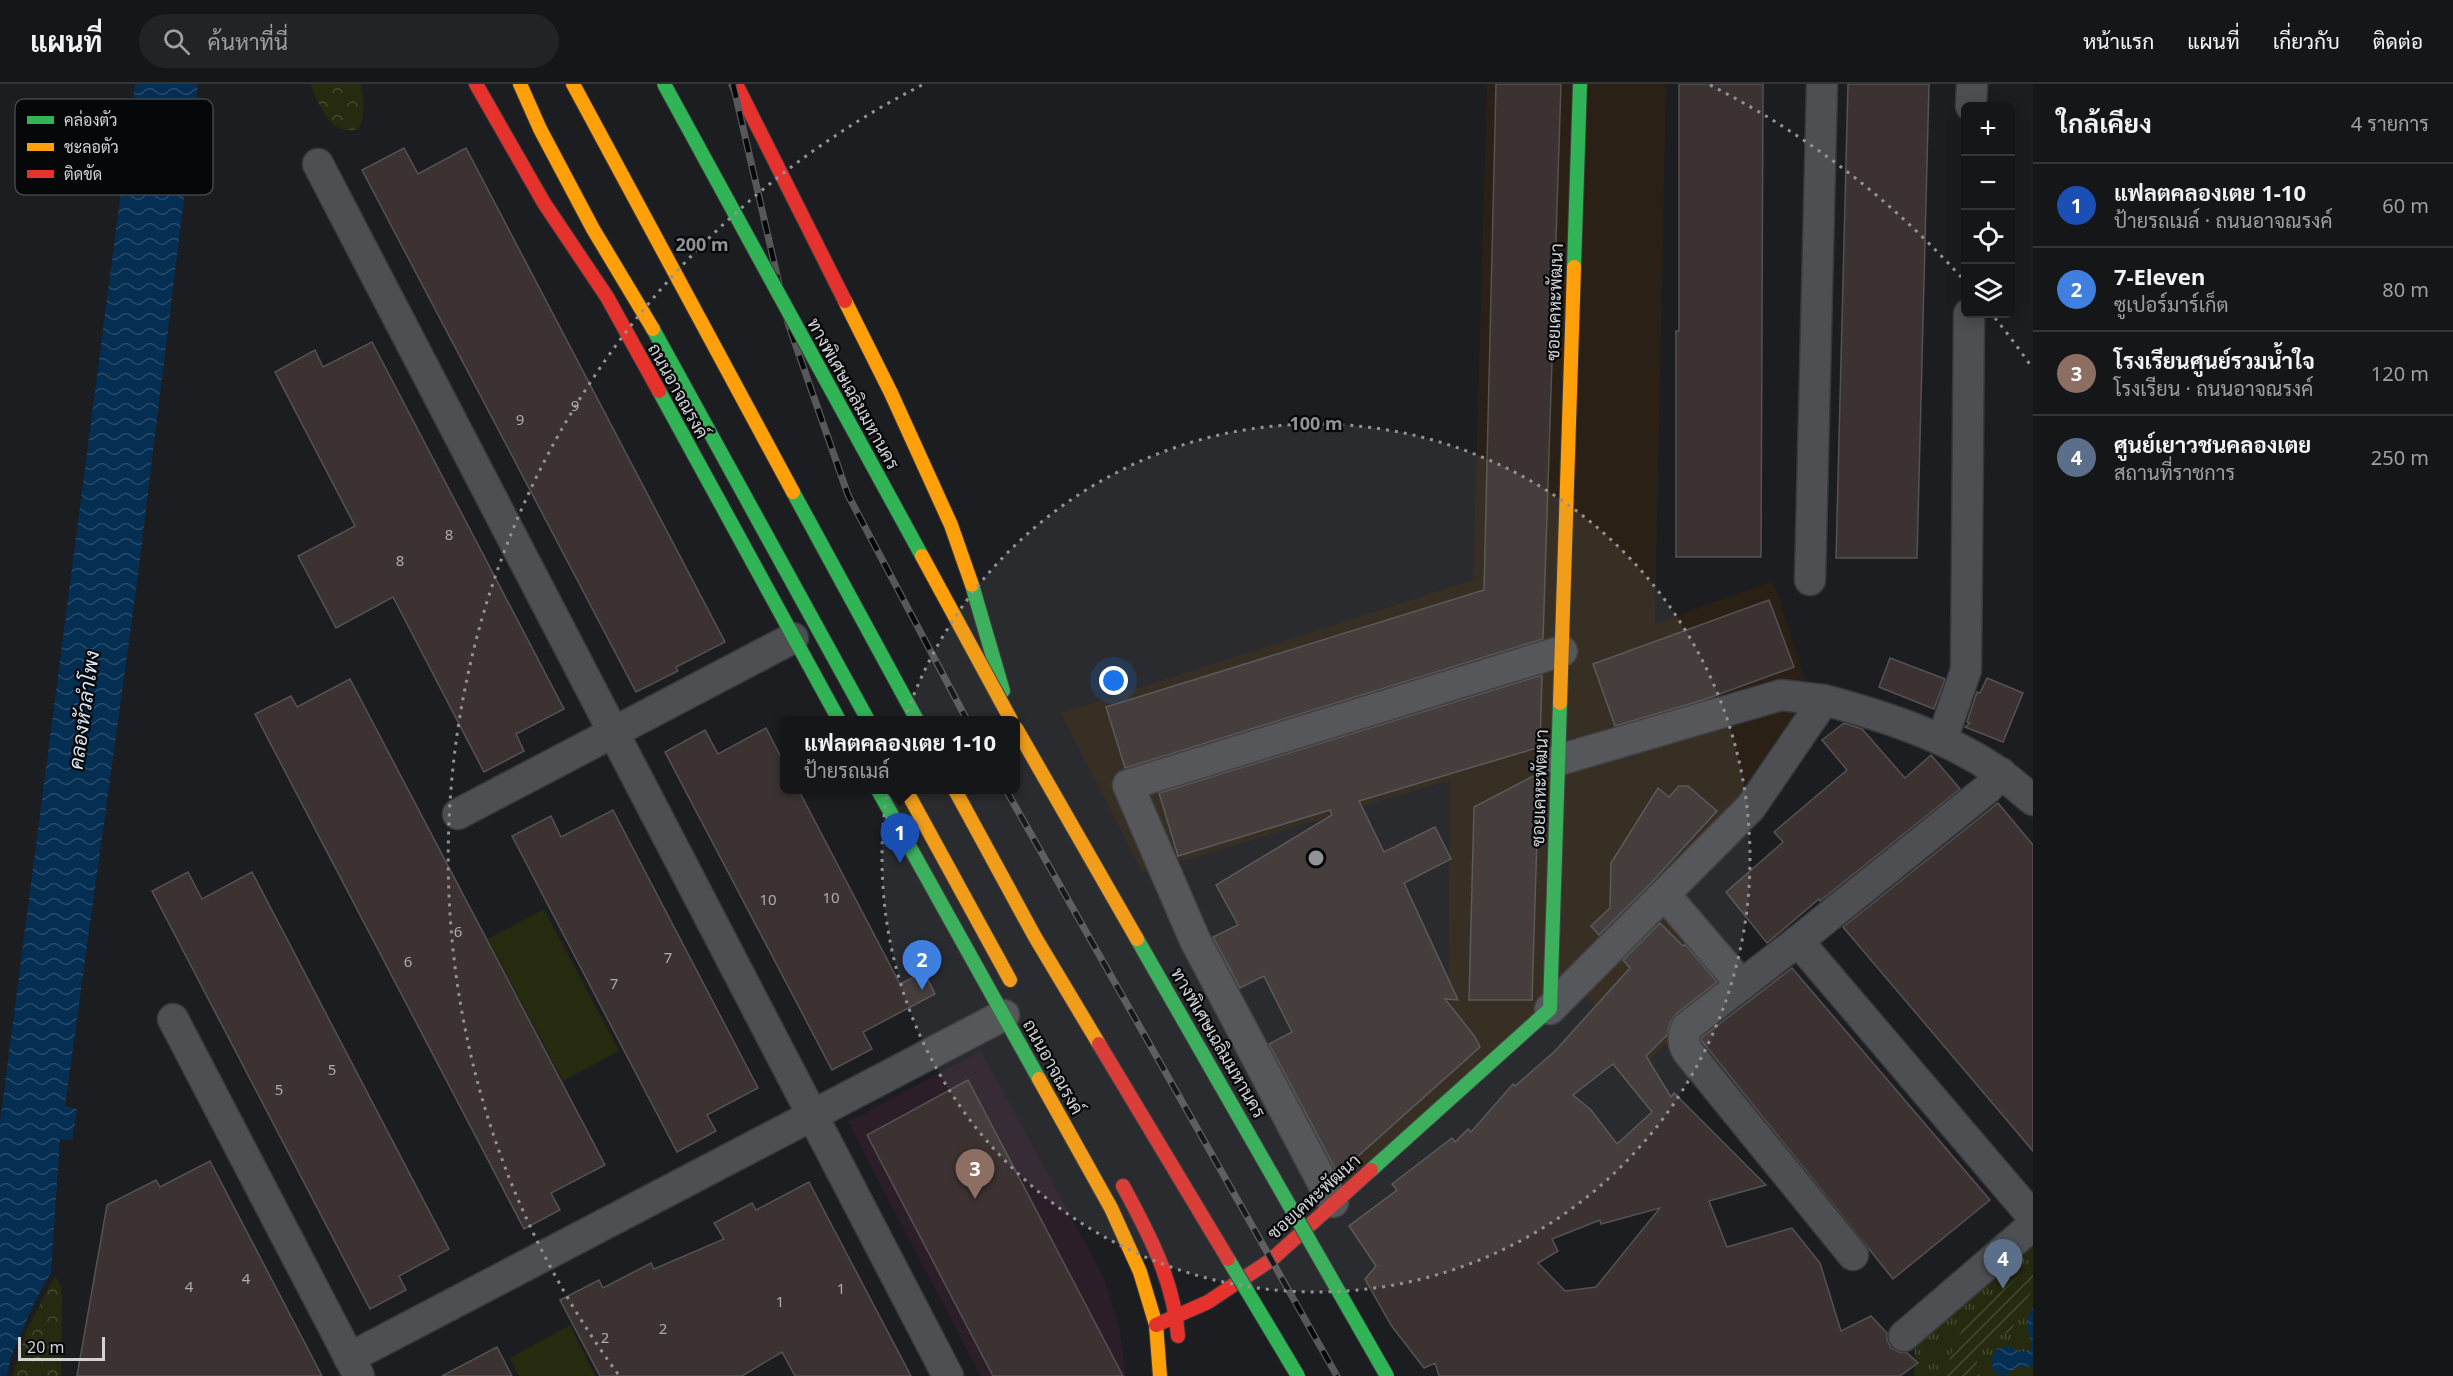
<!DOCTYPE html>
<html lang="th">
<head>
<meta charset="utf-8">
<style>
  :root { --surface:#151618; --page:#222325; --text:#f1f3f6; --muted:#9d9fa2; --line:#343537; --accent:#0f766e }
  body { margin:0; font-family:"Noto Sans",Sarabun,sans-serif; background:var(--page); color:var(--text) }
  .controls { position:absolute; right:18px; top:18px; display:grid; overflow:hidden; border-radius:9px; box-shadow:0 3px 15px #0003 }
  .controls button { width:54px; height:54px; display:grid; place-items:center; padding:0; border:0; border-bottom:2px solid var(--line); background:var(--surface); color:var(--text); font:30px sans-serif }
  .scale { position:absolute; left:18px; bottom:15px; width:87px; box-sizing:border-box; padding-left:6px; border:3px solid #d1d3d7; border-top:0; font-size:16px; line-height:21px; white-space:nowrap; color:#d1d3d7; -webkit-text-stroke:4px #060709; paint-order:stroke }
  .you { position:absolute; left:1114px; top:597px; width:21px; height:21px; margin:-15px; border:4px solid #fff; border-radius:50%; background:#1a73e8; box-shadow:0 0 0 9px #1a73e833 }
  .badge { display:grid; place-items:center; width:39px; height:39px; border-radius:50%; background:var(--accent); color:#fff; font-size:20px; font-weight:700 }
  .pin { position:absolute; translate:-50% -50px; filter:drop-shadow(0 2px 3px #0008) }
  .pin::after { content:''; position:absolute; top:32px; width:21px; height:18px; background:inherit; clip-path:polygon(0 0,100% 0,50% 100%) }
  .popup { position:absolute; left:780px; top:632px; width:240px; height:78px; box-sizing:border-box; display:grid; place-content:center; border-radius:9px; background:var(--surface); filter:drop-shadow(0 2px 4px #0005); font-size:20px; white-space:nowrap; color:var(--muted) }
  .popup b { font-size:22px; color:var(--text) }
  .popup::after { content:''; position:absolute; left:50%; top:100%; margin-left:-12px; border:12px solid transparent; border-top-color:var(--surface) }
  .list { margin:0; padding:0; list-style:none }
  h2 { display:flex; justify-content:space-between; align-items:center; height:78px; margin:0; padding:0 24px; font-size:26px }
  h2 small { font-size:20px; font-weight:400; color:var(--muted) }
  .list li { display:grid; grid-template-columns:39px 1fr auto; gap:18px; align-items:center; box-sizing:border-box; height:84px; padding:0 24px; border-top:2px solid var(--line) }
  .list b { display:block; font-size:22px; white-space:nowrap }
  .list p { margin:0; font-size:20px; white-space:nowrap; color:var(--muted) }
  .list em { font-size:20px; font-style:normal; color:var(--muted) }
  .icon { flex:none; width:33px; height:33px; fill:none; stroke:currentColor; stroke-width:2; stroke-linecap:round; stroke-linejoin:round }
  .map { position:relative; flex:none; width:2033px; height:1292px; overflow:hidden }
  header { display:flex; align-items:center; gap:36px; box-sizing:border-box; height:84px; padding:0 30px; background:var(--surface); border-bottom:2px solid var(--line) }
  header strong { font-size:28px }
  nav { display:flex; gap:33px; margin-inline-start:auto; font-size:21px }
  .search { width:420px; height:54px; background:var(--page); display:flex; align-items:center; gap:15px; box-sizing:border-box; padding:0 21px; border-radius:33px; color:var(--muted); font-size:22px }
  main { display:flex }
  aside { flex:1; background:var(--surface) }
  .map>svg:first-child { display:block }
  .commercial { fill:#2b2015 }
  .education { fill:#2b1e29 }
  .forest { fill:url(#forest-crowns) }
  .park { fill:url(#park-tufts) }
  .garden { fill:url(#garden-furrows) }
  .pitch { fill:#262b0f }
  .water { fill:url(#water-waves) }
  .building { fill:#3c3232; stroke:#545253; stroke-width:1.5; fill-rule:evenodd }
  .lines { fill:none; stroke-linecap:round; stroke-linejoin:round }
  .street-casing { stroke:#37383b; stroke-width:33 }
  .fast-casing { stroke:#37383b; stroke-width:16 }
  .slow-casing { stroke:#37383b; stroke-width:16 }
  .jam-casing { stroke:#37383b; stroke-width:16 }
  .street { stroke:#4e4f52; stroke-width:30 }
  .fast { stroke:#30b455; stroke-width:14 }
  .slow { stroke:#ff9f0a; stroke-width:14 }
  .jam { stroke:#e5322d; stroke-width:14 }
  .rail-casing { stroke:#58585b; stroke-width:7 }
  .rail { stroke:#060709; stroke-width:4.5; stroke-dasharray:14; stroke-linecap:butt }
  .fast-bridge-casing { stroke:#37383b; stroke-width:16; stroke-linecap:butt }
  .slow-bridge-casing { stroke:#37383b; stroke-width:16; stroke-linecap:butt }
  .jam-bridge-casing { stroke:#37383b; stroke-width:16; stroke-linecap:butt }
  .fast-bridge { stroke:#30b455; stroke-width:14 }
  .slow-bridge { stroke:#ff9f0a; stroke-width:14 }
  .jam-bridge { stroke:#e5322d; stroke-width:14 }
  .ring { fill:none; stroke:#929397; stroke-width:3; stroke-dasharray:3 6 }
  .labels { text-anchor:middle; stroke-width:4.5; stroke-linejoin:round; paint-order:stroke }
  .number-label { font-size:15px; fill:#acabae }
  .street-label { font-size:18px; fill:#d1d3d7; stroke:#060709 }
  .water-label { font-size:20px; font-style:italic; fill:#d9e6f3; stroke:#060709 }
  .key { fill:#060709; stroke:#434447; stroke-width:1.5 }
  .key-label { font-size:16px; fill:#d1d3d7 }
  .centre { fill:#929397; stroke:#060709; stroke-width:3 }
  .ring-label { font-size:18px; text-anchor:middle; font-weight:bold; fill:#929397; stroke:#060709; stroke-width:4.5; stroke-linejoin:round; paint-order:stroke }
</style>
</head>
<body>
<header>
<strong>แผนที่</strong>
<div class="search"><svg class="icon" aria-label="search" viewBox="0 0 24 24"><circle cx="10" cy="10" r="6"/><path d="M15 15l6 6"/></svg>ค้นหาที่นี่</div>
<nav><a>หน้าแรก</a><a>แผนที่</a><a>เกี่ยวกับ</a><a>ติดต่อ</a></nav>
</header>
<main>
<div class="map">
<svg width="2033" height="1292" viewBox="0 0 2033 1292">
  <defs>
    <pattern id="forest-crowns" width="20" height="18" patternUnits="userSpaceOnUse" patternTransform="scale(1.5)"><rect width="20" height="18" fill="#262b0f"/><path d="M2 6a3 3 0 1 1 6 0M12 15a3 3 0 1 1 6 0" fill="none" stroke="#444931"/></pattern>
    <pattern id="park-tufts" width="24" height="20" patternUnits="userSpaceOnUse" patternTransform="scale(1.5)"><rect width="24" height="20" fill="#262b0f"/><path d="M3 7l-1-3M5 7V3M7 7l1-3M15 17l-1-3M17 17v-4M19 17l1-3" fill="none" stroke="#444931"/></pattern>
    <pattern id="garden-furrows" width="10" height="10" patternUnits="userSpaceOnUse" patternTransform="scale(1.5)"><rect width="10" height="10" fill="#262b0f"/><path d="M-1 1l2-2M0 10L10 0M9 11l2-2" fill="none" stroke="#444931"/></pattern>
    <pattern id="water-waves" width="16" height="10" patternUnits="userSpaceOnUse" patternTransform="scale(1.5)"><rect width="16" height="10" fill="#042e52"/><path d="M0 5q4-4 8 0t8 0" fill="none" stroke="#284b6a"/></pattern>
  </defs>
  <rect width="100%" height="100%" fill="#1c1d20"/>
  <polygon class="commercial" points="1487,0 1666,0 1655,540 1773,497 1821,644 1665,828 1728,900 1648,978 1581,907 1323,1135 1278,1049 1448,912 1450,696 1143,789 1061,629 1473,496"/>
  <polygon class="education" points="981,967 1103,1192 1119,1241 1126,1292 981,1292 848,1038"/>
  <g class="forest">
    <path d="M310,0H361C363,15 367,32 358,45C329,53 320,21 310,0Z"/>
    <polygon points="55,1192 61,1203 62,1214 61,1292 12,1292 27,1246"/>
  </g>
  <polygon class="park" points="2033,1155 2033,1292 1914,1292 1915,1256"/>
  <path class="garden" d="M2033,1181V1205L2015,1233L2013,1246C1988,1256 1969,1261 1980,1292H1947L1950,1273L1955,1259L1971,1231Z"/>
  <g class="pitch">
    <polygon points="544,825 619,967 563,997 488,855"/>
    <polygon points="570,1241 595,1292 519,1292 510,1274"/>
  </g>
  <g class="water">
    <polygon points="135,0 198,0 137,499 65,1022 77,1025 72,1057 60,1055 51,1188 31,1225 11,1273 7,1292 0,1292 0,1038"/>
    <path d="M2033,1223V1282L2015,1284L2005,1292L1995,1289L1991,1277L1996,1265L2009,1262L2020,1268L2031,1266C2033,1245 2020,1244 2033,1223Z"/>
  </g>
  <g class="building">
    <polygon points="1496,0 1561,0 1543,555 1125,684 1106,623 1484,506"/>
    <polygon points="1679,0 1763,0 1761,473 1676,473 1676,247 1679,247"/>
    <polygon points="1848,0 1929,0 1917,474 1836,474"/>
    <polygon points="404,64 418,90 466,64 725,558 676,583 678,587 636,608 362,86"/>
    <polygon points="372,258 564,625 516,650 524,667 484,688 393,513 336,544 298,472 355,442 275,288 315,266 323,283"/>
    <polygon points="1769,516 1794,583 1703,616 1615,642 1593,580"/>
    <polygon points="1890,574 1945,595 1934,625 1879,603"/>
    <polygon points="1542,591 1540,663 1359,717 1384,768 1435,743 1451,775 1404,799 1458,916 1445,915 1475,953 1480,963 1338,1090 1269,960 1292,948 1264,892 1240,904 1213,853 1238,841 1216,801 1332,731 1330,726 1178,772 1159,709"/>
    <polygon points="1987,594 2023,609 2003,658 1965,643 1970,639 1967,638 1977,608 1980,609"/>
    <polygon points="350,595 605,1081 551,1109 560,1126 524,1145 255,630 291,612 297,623"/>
    <polygon points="1844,639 1862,645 1905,694 1931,671 1960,705 1820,817 1819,815 1767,859 1726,808 1783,758 1774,748 1847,686 1822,656"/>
    <polygon points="766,644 784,679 784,705 798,705 900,900 924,888 935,910 863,948 872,965 832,986 665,668 705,646 718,670"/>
    <polygon points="1539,689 1532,916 1469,916 1474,723"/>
    <polygon points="1679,702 1688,702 1717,727 1651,799 1599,851 1591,842 1610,824 1611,779 1658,704 1669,713"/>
    <polygon points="1998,719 2033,761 2033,1067 1843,843"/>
    <polygon points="613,726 758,1004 707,1031 716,1047 677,1068 512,752 551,732 561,753"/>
    <polygon points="188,788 202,815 252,788 449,1165 399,1192 406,1206 370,1225 152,807"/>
    <path d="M1660,839L1683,862L1685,860L1717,898L1676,930L1670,939L1667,951L1646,972L1671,1013L1674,1009L1766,1101L1709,1117L1727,1163L1792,1144L1820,1179L1841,1247L1871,1232L1887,1249V1256L1891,1264L1899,1268L1907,1269L1918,1279L1900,1292H1439L1435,1279L1424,1284L1391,1241L1365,1195L1376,1182L1349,1142L1397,1106L1392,1100L1452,1054L1455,1058L1468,1045L1471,1048L1513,1000L1515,1002L1555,967L1630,884L1623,876ZM1613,980L1652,1028L1617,1060L1591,1026L1573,1011ZM1660,1124L1596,1203L1565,1207L1538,1179L1558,1167L1552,1155L1600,1136L1601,1140Z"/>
    <polygon points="1792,884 1990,1116 1893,1195 1701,956 1701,954"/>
    <polygon points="968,996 1123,1292 993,1292 867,1051"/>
    <polygon points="210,1077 322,1292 77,1292 107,1121 156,1096 160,1103"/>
    <polygon points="809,1098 911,1292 795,1292 782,1268 742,1292 600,1292 560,1216 599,1196 603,1204 651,1179 654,1185 724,1155 714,1139 752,1119 756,1126"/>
    <polygon points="497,1263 512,1292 442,1292"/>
  </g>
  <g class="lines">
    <defs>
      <g id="street">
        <polyline points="1971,22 1972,0"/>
        <polyline points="318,80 948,1292"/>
        <polyline points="1810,496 1822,0"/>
        <polyline points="1942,656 1966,586 1969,230"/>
        <polyline points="1559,676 1781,611 1824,616"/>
        <polyline points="458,730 793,554"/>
        <polyline points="1665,811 1742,901"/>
        <polyline points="1798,857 1987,705 2001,689"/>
        <path d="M1550,925L1751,723L1824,616C1884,632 1949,653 2001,690C2012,698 2022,707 2033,716"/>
        <polyline points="173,935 359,1292"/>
        <polyline points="1333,1118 1195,856 1128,701 1562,567"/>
        <path d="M1853,1171L1688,968C1683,960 1682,952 1687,943L1798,857L2033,1133"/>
        <polyline points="1904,1252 2033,1141"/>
        <polyline points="349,1274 1004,931"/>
      </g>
      <g id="fast">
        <polyline points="1574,183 1580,0"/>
        <polyline points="653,245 868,636"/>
        <polyline points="659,307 839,636"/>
        <polyline points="793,408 917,636"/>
        <polyline points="972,501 1003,607"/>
        <polyline points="878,706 1039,995"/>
        <polyline points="1371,1086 1550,925 1560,619"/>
      </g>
      <g id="slow">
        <polyline points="520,0 540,45 593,145 653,245"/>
        <polyline points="573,0 793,408"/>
        <polyline points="845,217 891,309 951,441 972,501"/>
        <polyline points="1560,619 1574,183"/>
        <polyline points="906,706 1010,896"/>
        <polyline points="1039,995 1111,1124 1140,1188 1156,1241 1160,1292"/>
      </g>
      <g id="jam">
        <polyline points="476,0 544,119 607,213 659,307"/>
        <polyline points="736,0 845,217"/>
        <path d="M1123,1102C1149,1150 1174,1197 1178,1252"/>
        <polyline points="1156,1241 1208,1218 1271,1176 1371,1086"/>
      </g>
    </defs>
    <use href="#street" class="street-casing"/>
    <use href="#fast" class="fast-casing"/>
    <use href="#slow" class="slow-casing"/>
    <use href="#jam" class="jam-casing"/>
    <use href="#street" class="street"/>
    <use href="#fast" class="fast"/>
    <use href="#slow" class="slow"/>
    <use href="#jam" class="jam"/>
    <defs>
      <g id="rail">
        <polyline points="733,0 788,239 848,411 967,636"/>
        <polyline points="1006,706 1337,1292"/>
      </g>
    </defs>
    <use href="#rail" class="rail-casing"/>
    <use href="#rail" class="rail"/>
    <defs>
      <g id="fast-bridge">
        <polyline points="664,0 922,472"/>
        <polyline points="1137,855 1387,1292"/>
        <polyline points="1228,1175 1298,1292"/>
      </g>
      <g id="slow-bridge">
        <polyline points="922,472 1011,636"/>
        <polyline points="1016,644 1137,855"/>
        <polyline points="955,706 1035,853 1099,960"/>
      </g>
      <polyline id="jam-bridge" points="1099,960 1228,1175"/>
    </defs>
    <use href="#fast-bridge" class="fast-bridge-casing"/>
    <use href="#slow-bridge" class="slow-bridge-casing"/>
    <use href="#jam-bridge" class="jam-bridge-casing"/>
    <use href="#fast-bridge" class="fast-bridge"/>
    <use href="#slow-bridge" class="slow-bridge"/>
    <use href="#jam-bridge" class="jam-bridge"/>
  </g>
  <circle cx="1316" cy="774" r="434" fill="#929397" fill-opacity=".12"/>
  <g class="ring">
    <circle cx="1316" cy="774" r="434"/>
    <path d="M618 1290A868 868 0 0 1 922 1M1710 1A868 868 0 0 1 1961 193M1995 234A868 868 0 0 1 2031 282"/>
  </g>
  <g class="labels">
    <g class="number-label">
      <text x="575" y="327">9</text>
      <text x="520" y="341">9</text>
      <text x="449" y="456">8</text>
      <text x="400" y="482">8</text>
      <text x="831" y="819">10</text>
      <text x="768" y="821">10</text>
      <text x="458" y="853">6</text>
      <text x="668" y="879">7</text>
      <text x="408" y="883">6</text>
      <text x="614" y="905">7</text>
      <text x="332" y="991">5</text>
      <text x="279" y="1011">5</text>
      <text x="246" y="1200">4</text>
      <text x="189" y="1208">4</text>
      <text x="841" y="1210">1</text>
      <text x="780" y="1223">1</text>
      <text x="663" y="1250">2</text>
      <text x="605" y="1259">2</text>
    </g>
    <g class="street-label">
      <text transform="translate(1555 218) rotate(-88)" y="6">ซอยเคหะพัฒนา</text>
      <text transform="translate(678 307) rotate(61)" y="6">ถนนอาจณรงค์</text>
      <text transform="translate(853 310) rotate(61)" y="6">ทางพิเศษเฉลิมมหานคร</text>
      <text transform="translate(1540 704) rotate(-88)" y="6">ซอยเคหะพัฒนา</text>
      <text transform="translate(1218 959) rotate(60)" y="6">ทางพิเศษเฉลิมมหานคร</text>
      <text transform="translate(1053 983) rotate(61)" y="6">ถนนอาจณรงค์</text>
      <text transform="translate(1314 1113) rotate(-42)" y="6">ซอยเคหะพัฒนา</text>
    </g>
    <g class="water-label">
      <text transform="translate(84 626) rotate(-82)" y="7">คลองหัวลำโพง</text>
    </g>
  </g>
  <rect x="15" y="15" width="198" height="96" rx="9" class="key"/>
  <rect x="27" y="32" width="27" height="8" fill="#30b455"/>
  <rect x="27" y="59" width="27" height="8" fill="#ff9f0a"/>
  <rect x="27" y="86" width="27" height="8" fill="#e5322d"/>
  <g class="key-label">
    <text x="64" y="42">คล่องตัว</text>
    <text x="64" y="69">ชะลอตัว</text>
    <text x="64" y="96">ติดขัด</text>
  </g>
  <circle cx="1316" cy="774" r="9" class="centre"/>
  <g class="ring-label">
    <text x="702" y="167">200 m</text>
    <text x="1316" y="346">100 m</text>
  </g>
</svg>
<div class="controls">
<button>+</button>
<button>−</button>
<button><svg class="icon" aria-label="locate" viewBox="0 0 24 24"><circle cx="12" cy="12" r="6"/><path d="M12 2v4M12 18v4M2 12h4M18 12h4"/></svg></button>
<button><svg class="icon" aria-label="layers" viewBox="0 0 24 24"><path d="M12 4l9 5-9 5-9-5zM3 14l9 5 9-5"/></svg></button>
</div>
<div class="scale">20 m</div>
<div class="you"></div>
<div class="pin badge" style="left:900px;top:779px;background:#1a4fb4">1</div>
<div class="popup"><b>แฟลตคลองเตย 1-10</b>ป้ายรถเมล์</div>
<div class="pin badge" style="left:922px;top:906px;background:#3f7fe0">2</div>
<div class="pin badge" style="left:975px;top:1115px;background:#8d6e63">3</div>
<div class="pin badge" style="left:2003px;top:1205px;background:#5c6f8a">4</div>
</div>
<aside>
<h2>ใกล้เคียง<small>4 รายการ</small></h2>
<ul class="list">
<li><span class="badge" style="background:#1a4fb4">1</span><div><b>แฟลตคลองเตย 1-10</b><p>ป้ายรถเมล์ · ถนนอาจณรงค์</p></div><em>60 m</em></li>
<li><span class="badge" style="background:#3f7fe0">2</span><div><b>7-Eleven</b><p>ซูเปอร์มาร์เก็ต</p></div><em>80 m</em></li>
<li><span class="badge" style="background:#8d6e63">3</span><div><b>โรงเรียนศูนย์รวมน้ำใจ</b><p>โรงเรียน · ถนนอาจณรงค์</p></div><em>120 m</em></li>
<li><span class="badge" style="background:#5c6f8a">4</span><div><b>ศูนย์เยาวชนคลองเตย</b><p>สถานที่ราชการ</p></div><em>250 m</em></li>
</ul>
</aside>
</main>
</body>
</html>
